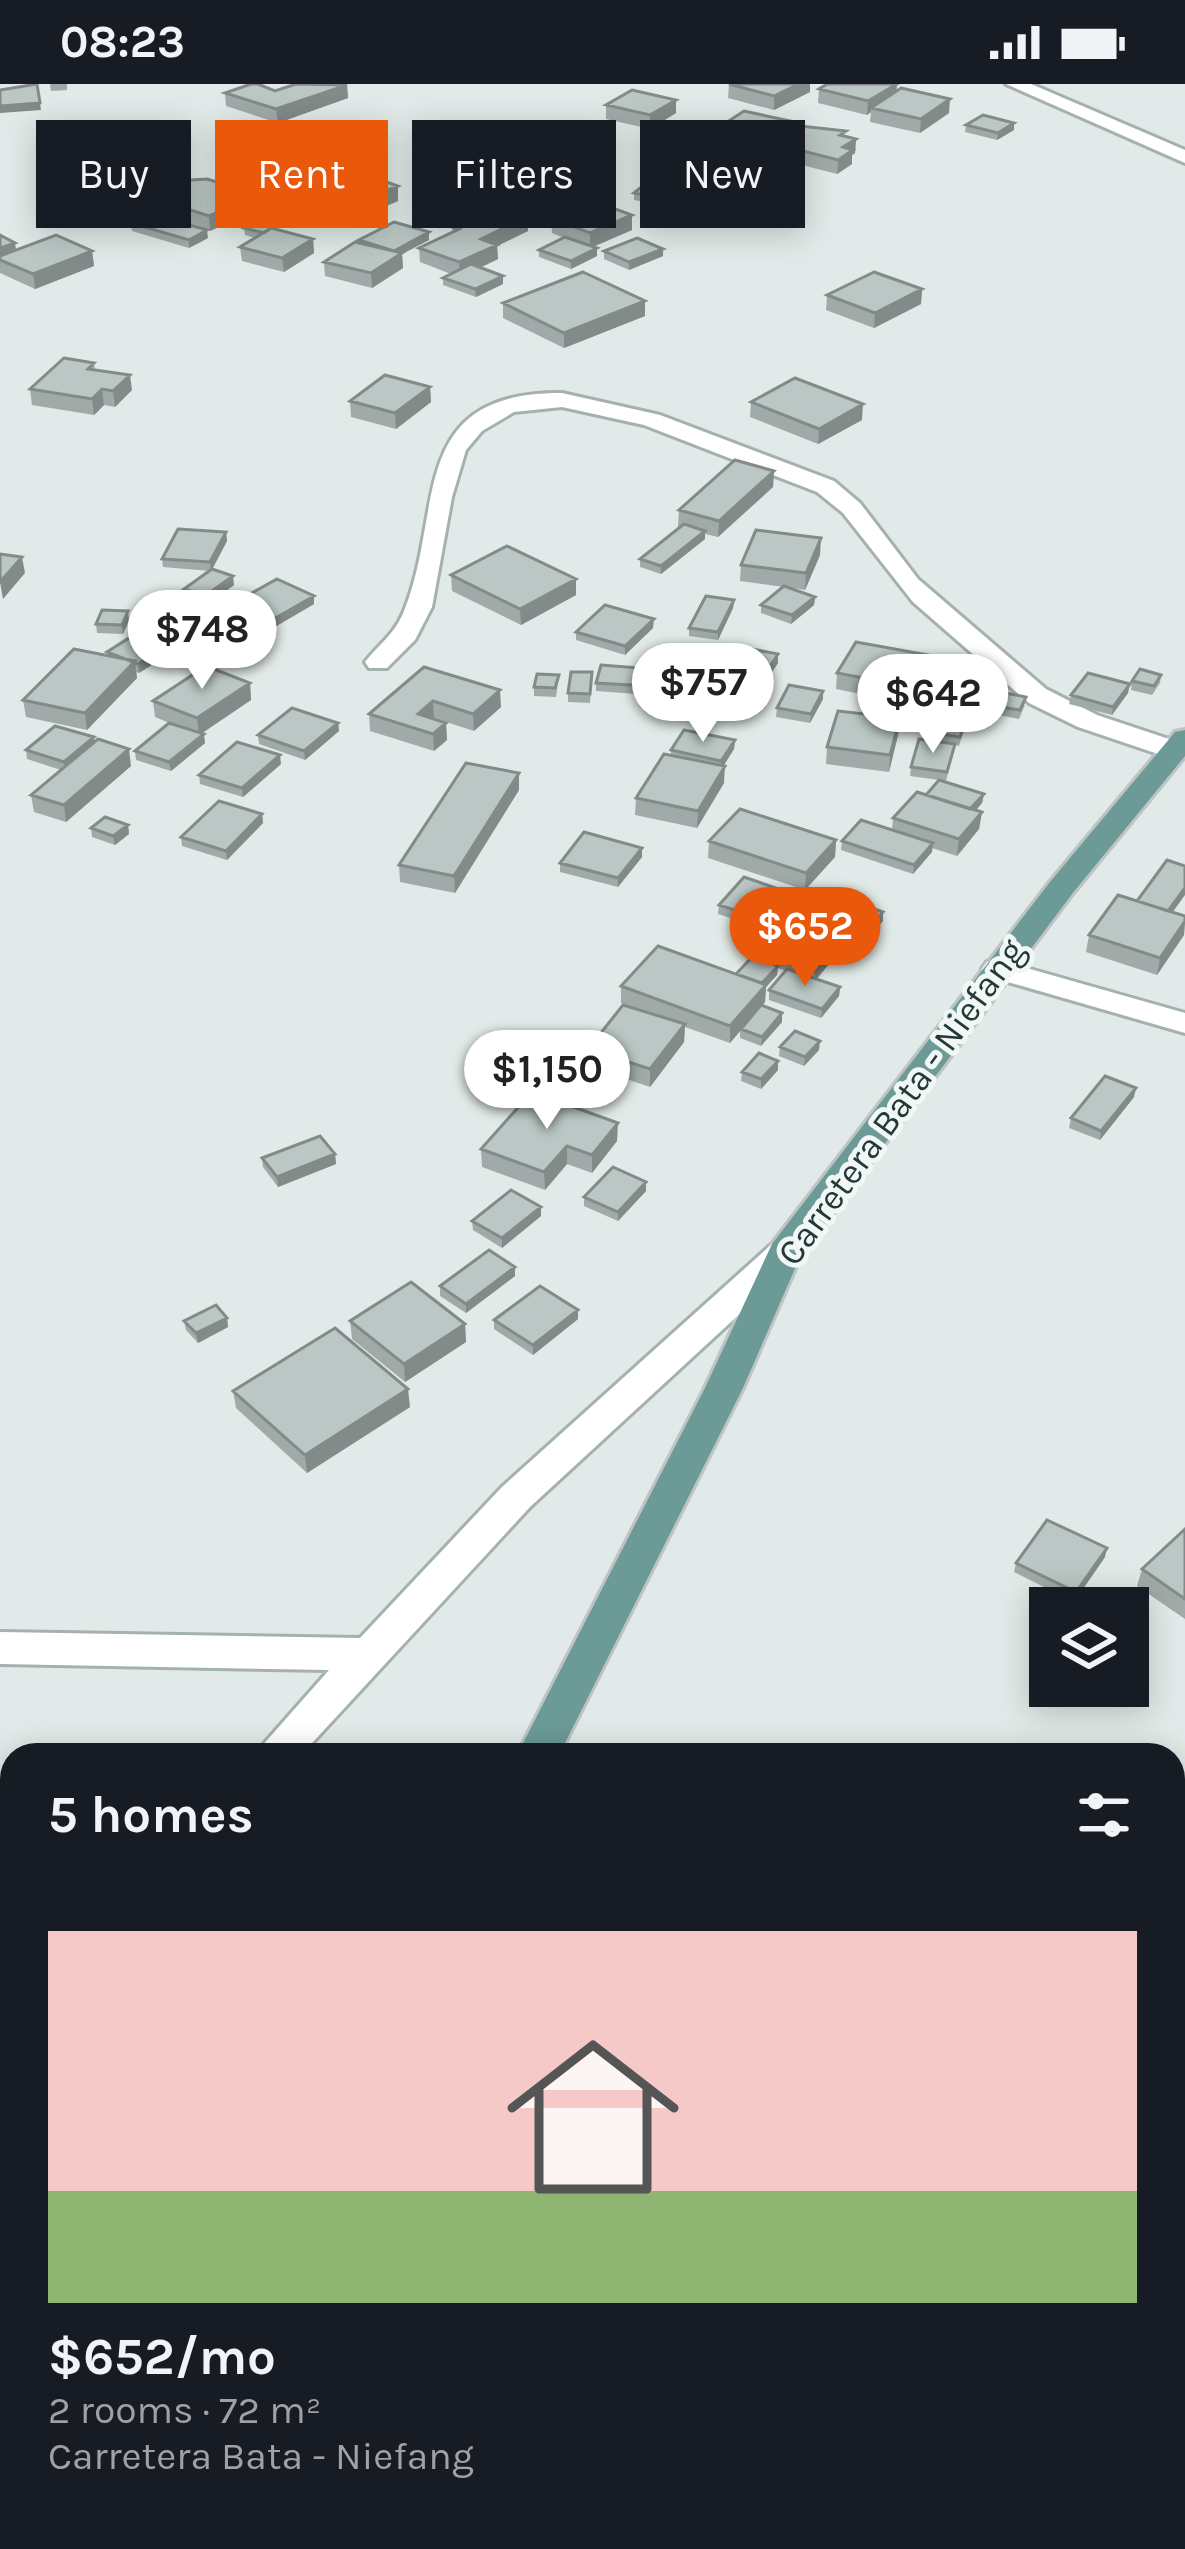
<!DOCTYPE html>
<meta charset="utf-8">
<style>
:root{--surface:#171b24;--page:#242831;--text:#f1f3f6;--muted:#9ea1a6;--line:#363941;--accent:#ea580c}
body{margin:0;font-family:Karla,sans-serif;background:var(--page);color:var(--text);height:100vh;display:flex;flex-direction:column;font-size:45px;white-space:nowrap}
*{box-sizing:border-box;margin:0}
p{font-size:39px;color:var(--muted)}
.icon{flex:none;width:66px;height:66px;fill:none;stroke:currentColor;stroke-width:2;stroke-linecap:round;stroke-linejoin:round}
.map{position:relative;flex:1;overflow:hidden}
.panel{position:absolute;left:0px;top:1659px;width:1185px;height:807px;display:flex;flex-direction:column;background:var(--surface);border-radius:36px 36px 0 0;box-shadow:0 6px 30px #0003}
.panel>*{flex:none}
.top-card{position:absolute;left:36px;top:36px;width:1113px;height:108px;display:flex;gap:24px}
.controls{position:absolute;left:1029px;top:1503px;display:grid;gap:24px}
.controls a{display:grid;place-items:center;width:120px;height:120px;border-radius:0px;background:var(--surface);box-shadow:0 6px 30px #0003;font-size:60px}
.price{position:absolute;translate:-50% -102px;padding:0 27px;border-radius:42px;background:#fff;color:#222;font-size:39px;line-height:78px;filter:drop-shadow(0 3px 6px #0008)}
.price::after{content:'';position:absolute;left:50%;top:72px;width:36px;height:27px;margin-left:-18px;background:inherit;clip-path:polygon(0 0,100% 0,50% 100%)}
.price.on{background:var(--accent);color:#fff}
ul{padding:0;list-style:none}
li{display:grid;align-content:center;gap:24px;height:636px;padding:0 48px}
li+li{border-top:3px solid var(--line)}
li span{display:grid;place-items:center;height:372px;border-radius:0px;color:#555}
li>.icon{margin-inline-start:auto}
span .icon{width:216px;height:216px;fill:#fffc;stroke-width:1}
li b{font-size:51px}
h2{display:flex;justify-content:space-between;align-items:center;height:144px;padding:0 48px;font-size:51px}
.tag{padding:0 42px;border-radius:0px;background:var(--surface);box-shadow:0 6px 30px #0003;font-size:42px;line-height:108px}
.tag.on{background:var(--accent);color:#fff}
.status{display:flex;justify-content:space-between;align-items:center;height:84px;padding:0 60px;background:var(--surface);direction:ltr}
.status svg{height:33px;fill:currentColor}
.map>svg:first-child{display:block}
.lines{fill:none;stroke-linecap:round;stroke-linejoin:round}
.minor-casing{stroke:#a5b1af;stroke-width:6}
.major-casing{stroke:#bdc4c3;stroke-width:6}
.minor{fill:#fff;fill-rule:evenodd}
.major{fill:#6b9a97;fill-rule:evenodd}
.wall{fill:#a0aba9}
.shaded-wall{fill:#828b89}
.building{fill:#bac7c4;stroke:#828b89;stroke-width:3}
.labels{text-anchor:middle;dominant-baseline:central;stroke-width:10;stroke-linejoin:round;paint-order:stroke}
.street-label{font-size:36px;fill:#243937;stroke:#f1f7f5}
</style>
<div class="status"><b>08:23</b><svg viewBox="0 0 49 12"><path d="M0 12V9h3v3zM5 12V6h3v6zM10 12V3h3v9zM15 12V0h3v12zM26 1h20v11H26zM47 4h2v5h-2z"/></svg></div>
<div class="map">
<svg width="1185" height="2465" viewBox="0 0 1185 2465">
<rect width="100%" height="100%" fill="#e1eae8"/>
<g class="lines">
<defs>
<path id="minor" d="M1006,0h25l154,66v13z
M562,309l98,22 174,66 26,22 58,76 128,110 51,26 87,29 1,10 -21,2 -86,-29 -49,-24 -116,-101 -70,-89 -26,-21 -173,-67 -82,-18 -48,5 -32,19 -16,19 -14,47 -20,110 -17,33 -28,28h-18l-4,-6c14,-18 30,-28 39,-51 41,-101 1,-219 158,-218z
M998,876l187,53v20l-198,-57 -5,-7 5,-7z
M784,1157l12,3 6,9 -6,9 -266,245 -229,248h-47l75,-85 -329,-6v-32l360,6 142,-151 270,-243z
M12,1931v51l-12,4v-50z"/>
<path id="major" d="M1185,646v26l-113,138 -272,363 -57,131 -184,367h-42l188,-367 67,-144 278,-362 125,-150z
M136,2454h54l-5,11h-54z"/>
</defs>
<use href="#minor" class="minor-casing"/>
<use href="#major" class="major-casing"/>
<use href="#minor" class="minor"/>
<use href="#major" class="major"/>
</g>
<path class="wall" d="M50,0h17v6l-16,1z
M729,0l81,8 -36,18 -46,-12z
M825,0h72l-1,8 53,21 -29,20 -50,-11 1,-10 -4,3 -49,-12 1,-14 8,-5z
M347,1l1,13 -70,25 -52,-17 -1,-13 50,-2z
M606,21l70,8 -26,16 -44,-10z
M1014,39v7l-17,10 -32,-8 1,-7z
M718,44l128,8 10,3 -1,14 -3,2v9l-15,10 -43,-11 -17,1 2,-22 -15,10 -47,-10z
M608,64l-27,18 -23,-6v-7z
M686,97l-1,8 -20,17 -31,-6v-7z
M301,109l97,8 -54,23 -42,-16z
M234,110l15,19 -39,18 -55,-19 -2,-14z
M681,110l66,3 -24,20 -43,-8z
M632,131v15l-39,17 4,9 -26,13 -32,-12v-7l25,-12 -12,-5 -1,-15z
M528,132v15l-31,15 1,13 -18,9 23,16 -27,13 -33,-12v-7l8,-4 -31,-12 -1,-14 33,-15v-6z
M131,139l77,15 -19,10 -57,-17z
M244,144l36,2 33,9 1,14 -30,19 -42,-11 -2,-14 15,-9 -10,-3z
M429,148v8l-27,14 1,14 -31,20 -47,-12 -1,-14 35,-19v-3z
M0,151l16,15 76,1 2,15 -59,23 -35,-16z
M663,165v7l-34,14 -25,-11v-8z
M922,205l-1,15 -47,24 -48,-18 1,-15z
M503,219l142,13 -81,32 -61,-30z
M94,279l1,7 37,20 -17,17 -11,-2 -10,10 -62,-10 -2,-16z
M430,303l1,15 -35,27 -45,-12 -1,-16z
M751,318l111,18 -44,24 -68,-27z
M774,387l-1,16 -55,50 -13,-3v5l-44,35 -21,-7v-8l41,-32 -3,-1 1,-16z
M226,448l1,9 -15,29 22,15 -28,20 -21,-7 -1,-9 26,-18 -47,-4 -1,-8z
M820,471l-15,35 -18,-3 28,10 -1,8 -23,19 -30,-11v-8l23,-18 -44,-6 1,-16z
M451,491l125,20 -55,30 -69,-34z
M734,516l-1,8 -15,32 -29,-4v-8z
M234,519l80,1 -41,24 -38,-17z
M129,536l-6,14 -26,-1 -1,-9z
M653,544l-28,27 -49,-15v-8z
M107,568l54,7 -22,14 -3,-1 1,6 -50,52 -61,-13 -3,-17 85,-44z
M778,570v9l-21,31 -37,-8 1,-9z
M424,583l77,40 -27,24 -40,-13 12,5 1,17 -13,11 -64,-20 -1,-17z
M592,588l-2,31 -22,-1v-9z
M837,589h95l-17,32 -79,-16z
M559,591l-3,22 -22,-1v-9z
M1161,591l-1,8 -8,12 -21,-5 1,-9z
M653,594l-4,17 -53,-4v-8z
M250,599l1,17 -50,34 4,9 -34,28 -35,-11 -1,-9 37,-27 -17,-7 -2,-16z
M999,605l-16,26 -43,-11 1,-8z
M1128,609l-16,22 -43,-11 2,-9z
M823,615l-13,24 -34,-6 1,-9z
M1025,621l-6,14 -26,-5 1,-8z
M900,634l-2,17 -9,37 -63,-8 1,-17z
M338,639l1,8 -34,29 -46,-16 -1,-9z
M965,643l-6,19 -4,-1 -9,36 -7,-1 45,14 -2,9 -6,7 6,2 -3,17 -22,27 -25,-8v4l-19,22 -72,-24 1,-9 50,-11 1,-12 33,-23 13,-15 -29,-4 1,-9 15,-27v-8z
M735,656l-1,9 -11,17 1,17 -27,45 -62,-13 1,-17 35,-43v-5z
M94,658l37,24 -65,56 -32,-10 -3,-17 30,-25 -34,-11 -1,-9z
M281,680l-38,33 -43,-13 -1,-9z
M519,706l-64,103 -55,-11 -1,-17z
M262,730l1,9 -36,37 -45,-14 -1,-9z
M128,741l1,9 -14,11 -23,-8 -1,-9z
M836,756l-1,17 -30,33 -97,-32 1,-17z
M642,773l-24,30 -58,-15v-9z
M793,819l-25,27 -50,-16 1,-9z
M1172,828l13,4 -1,19 -27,40 -71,-23 3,-17z
M800,833l83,4 -23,25 -16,-5 -1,6 -27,32 24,8 -1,9 -18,22 -52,-18v-10l17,-19 -8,-3 -1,7 -11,12 -1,15 -3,4 20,16 -21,24 -21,-8v-7l-10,12 -45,-16 -1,15 -34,45 -62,-21v-17l43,-42 -10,-4v-17l115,-12 32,-12 1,-6 31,-33z
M780,963l39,3 -15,16 -25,-10z
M778,986l-17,19 -20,-8 1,-9z
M598,991v9l-14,17 -30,-11v-9z
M1134,1013l-34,43 -31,-12 2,-10z
M617,1057l-25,32 -25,-9 -22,26 -63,-23 -1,-18z
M335,1070l1,10 -58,23 -15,-20 -1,-9z
M646,1107l-28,30 -34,-15v-9z
M541,1123v9l-39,32 -29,-18 -1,-9z
M515,1192l-49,37 -26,-17v-10z
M227,1234l1,9 -30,16 -12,-13 -2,-9z
M578,1235l-45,36 -39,-26v-9z
M350,1237l115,3 1,18 -61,40 -53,-43z
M233,1307l177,16 -103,66 -71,-65z
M1185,1445v90l-48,-33 5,-17z
M1105,1473l-31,45 -60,-30 2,-9z"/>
<path class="shaded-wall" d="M799,0h11v8l-36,18v-14z
M897,0l-1,14 -25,10v4l-4,3 1,-14z
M347,1l1,13 -70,25 -2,-14z
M950,15l-1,14 -29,20 1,-14z
M676,16v13l-26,16v-14z
M40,19l1,7 -41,3v-7z
M790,37v14l-11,4v3l-15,10 1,-14z
M1014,39v7l-17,10 1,-7z
M856,55l-1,14 -3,2v9l-15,10 1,-14 5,-13z
M608,57v7l-27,18v-8z
M686,97l-1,8 -20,17v-7z
M747,99v14l-24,20v-14z
M398,102v15l-54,23 -1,-15z
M248,114l1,15 -39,18 -1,-15z
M632,131v15l-42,18v-15z
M528,132v15l-31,15 1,13 -38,18 -1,-15 22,-23z
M207,146l1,8 -19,10v-8z
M429,148v8l-27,14 1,14 -31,20 -1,-15 23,-22z
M313,155l1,14 -30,19 -2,-14z
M15,159l1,7 -16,6v-8z
M597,164v8l-26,13v-8z
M663,165v7l-34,14v-8z
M92,167l2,15 -59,23 -2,-15z
M503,192v8l-27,13 -1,-8z
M922,205l-1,15 -47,24 1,-15z
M645,217v15l-81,32v-15z
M130,291l2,15 -17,17 -2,-16z
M430,303l1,15 -35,27 -1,-16z
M102,305l2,16 -10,10 -2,-16z
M863,320l-1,16 -44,24 1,-15z
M774,387l-1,16 -55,50 1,-16z
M705,447v8l-44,35v-8z
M226,448l1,9 -16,30 -1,-9z
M821,454l-1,17 -15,35 1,-17z
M22,473l3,16 -22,26 -3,-17z
M233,492l1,9 -28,20 -1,-9z
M576,495v16l-55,30 -1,-16z
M314,512v8l-41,24 -1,-8z
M815,513l-1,8 -23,19 1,-9z
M734,516l-1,8 -15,32v-8z
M128,527l1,9 -6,14 -1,-9z
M654,535l-1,9 -28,27v-9z
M160,566l1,9 -22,14 -1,-9z
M778,570v9l-21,31 1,-9z
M934,572l-2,17 -17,32 2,-17z
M135,577l2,17 -50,52 -2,-17z
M1000,596l-1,9 -16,26 1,-9z
M250,599l1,17 -52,35 -2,-17z
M1130,600l-2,9 -16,22 1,-8z
M500,606l1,17 -27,24 -1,-17z
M823,607v8l-13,24 1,-9z
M433,617l1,17 -15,13 -1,-17z
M900,634l-2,17 -9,37 1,-17z
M338,639l1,8 -34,29 -1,-9z
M446,639l1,17 -13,11 -1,-17z
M204,650l1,9 -34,28 -2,-9z
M94,653l1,9 -30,25 -1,-9z
M735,656l-1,9 -13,21v-9z
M129,665l2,17 -65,56 -2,-17z
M280,671l1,9 -38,33 -1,-9z
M725,682l-1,17 -27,45 1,-17z
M519,689v17l-64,103 -1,-17z
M984,710l-2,9 -13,15 1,-8z
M982,728l-3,17 -22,27 2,-17z
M262,730l1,9 -36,37 -1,-9z
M128,741l1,9 -14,11 -2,-9z
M836,756l-1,17 -30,33 1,-17z
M933,759l-1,9 -19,22 1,-9z
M642,764v9l-24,30v-9z
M1185,804v7l-18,25 1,-9z
M793,810v9l-25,27 1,-9z
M883,828v9l-23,25 1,-9z
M1185,837l-1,14 -27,40 3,-17z
M844,854l-1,9 -28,34v-9z
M778,882l-1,9 -11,12 -1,15 -35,41v-17l30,-41z
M840,903l-1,9 -18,22 1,-9z
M782,929v9l-21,24 1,-9z
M685,940l-1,18 -34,45v-18z
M820,957l-1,9 -15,16 1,-9z
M778,977v9l-17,19v-10z
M598,991v9l-14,17v-9z
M1136,1004l-2,9 -34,43 1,-9z
M618,1039l-1,18 -25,32v-18z
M567,1062v18l-22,26 -1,-18z
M335,1070l1,10 -58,23 -1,-10z
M646,1098v9l-28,30v-9z
M541,1123v9l-39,32v-10z
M515,1183v9l-49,37v-9z
M578,1226v9l-45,36v-10z
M227,1234l1,9 -30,16 -2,-10z
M465,1240l1,18 -61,40 -1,-18z
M408,1305l2,18 -103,66 -2,-18z
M1107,1464l-2,9 -31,45 2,-10z"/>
<path class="building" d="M37,0l3,19 -40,3v-16z
M251,0h7l17,7 21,-7 51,1 -71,24 -51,-16z
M729,0h70l-25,12z
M827,0h70l-29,17 -49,-12z
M901,4l49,11 -29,20 -50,-11z
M632,6l44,10 -26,15 -44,-10z
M744,27l46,10 -25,17 -47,-10z
M983,31l31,8 -16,10 -32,-8z
M800,42l46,5 -6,4 16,4 -13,8 10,3 -15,10 -43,-11 -18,1 13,-8 -11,-3z
M584,52l24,5 -27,17 -23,-5z
M356,87l42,15 -55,23 -42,-16z
M705,90l42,9 -24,20 -42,-9z
M655,92l31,5 -21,18 -31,-6z
M207,95l26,8 -8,4 23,7 -39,18 -56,-18 39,-18z
M593,117l39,14 -42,18 -39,-15z
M497,122l31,10 -47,23 16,6 -38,17 -40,-14 40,-19 -7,-2z
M150,130l57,16 -18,10 -58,-17z
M259,134l20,5 -15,10 -20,-5z
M394,138l35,10 -35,19 -35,-11z
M271,144l42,11 -31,19 -42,-11z
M0,151l15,8 -15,5z
M56,151l36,16 -59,23 -33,-14v-4z
M565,153l32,11 -26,13 -32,-11z
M637,154l26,11 -34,13 -25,-11z
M355,158l47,11 -31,20 -47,-11z
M471,180l32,12 -28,13 -32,-11z
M583,188l62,29 -81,32 -61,-30z
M874,188l48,17 -47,24 -48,-18z
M64,274l30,5 -6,6 42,6 -17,16 -11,-2 -10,10 -62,-10z
M385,291l45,12 -35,26 -45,-12z
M795,294l68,26 -44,25 -68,-27z
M735,376l39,11 -55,50 -40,-11z
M684,440l21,7 -44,35 -21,-7z
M178,445l48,3 -16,30 -48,-3z
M756,446l65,8 -15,35 -65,-8z
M507,462l69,33 -56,30 -69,-34z
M0,470l22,3 -22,25z
M212,485l21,7 -28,20 -21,-7z
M277,495l37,17 -42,24 -38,-17z
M784,502l31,11 -23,18 -31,-10z
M706,512l28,4 -16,32 -29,-4z
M605,521l49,14 -29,27 -49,-14z
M102,526l26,1 -6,14 -26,-1z
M129,554l31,12 -22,14 -31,-12z
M856,558l78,14 -17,32 -80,-15z
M741,563l37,7 -20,31 -37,-8z
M74,565l61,12 -50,52 -62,-13z
M601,581l52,4 -4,17 -53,-3z
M206,582l44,17 -53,35 -44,-17z
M424,583l76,23 -27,24 -40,-13 -15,13 28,9 -13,11 -64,-20z
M1140,585l21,6 -7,11 -22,-5z
M958,586l42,10 -16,26 -43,-10z
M571,588h21l-2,22 -22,-1z
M1088,589l42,11 -17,23 -42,-12z
M537,590l22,1 -4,13 -21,-1z
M789,601l34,6 -12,23 -34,-6z
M1001,608l25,5 -6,13 -26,-4z
M292,624l46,15 -34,28 -46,-16z
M838,627l62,7 -10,37 -63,-8z
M933,630l33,4 -6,19 -34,-5z
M169,639l35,11 -35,28 -34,-11z
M55,642l39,11 -30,25 -38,-12z
M684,646l51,10 -14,21 -50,-11z
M98,655l31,10 -65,56 -33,-10z
M919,655l36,5 -8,28 -36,-5z
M237,658l43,13 -38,33 -43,-13z
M664,670l61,12 -27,45 -62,-13z
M466,679l53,10 -65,103 -55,-11z
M939,696l45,14 -14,15 -44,-14z
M917,708l65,20 -23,27 -66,-21z
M219,717l43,13 -36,37 -45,-14z
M740,725l96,31 -30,33 -97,-32z
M105,733l23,8 -15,11 -22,-8z
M861,736l72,23 -19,22 -72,-24z
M584,748l58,16 -24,30 -58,-15z
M1167,776l18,6v22l-17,23 -31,-10z
M744,793l49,17 -24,27 -50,-16z
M822,807l61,21 -22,25 -61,-20z
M1118,811l67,21v5l-25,37 -71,-23z
M797,839l47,15 -29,34 -46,-16z
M658,862l108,39 -36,41 -109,-40z
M753,872l25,10 -16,17 -26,-9z
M787,885l53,18 -18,22 -53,-19z
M623,921l62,19 -35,45 -62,-20z
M761,921l21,8 -20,24 -21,-8z
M795,947l25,10 -15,16 -25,-10z
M759,969l19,8 -17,18 -19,-7z
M568,981l30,10 -14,17 -30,-11z
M1105,992l31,12 -35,43 -30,-13z
M532,1008l86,31 -26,32 -25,-9 -23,26 -63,-23z
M320,1052l15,18 -58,23 -15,-19z
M613,1083l33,15 -28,30 -34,-15z
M511,1106l30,17 -39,31 -30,-17z
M489,1166l26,17 -49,37 -26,-18z
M411,1198l54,42 -61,40 -54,-43z
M540,1202l38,24 -45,35 -39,-25z
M216,1221l11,13 -31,15 -12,-12z
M335,1244l73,61 -103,66 -72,-64z
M1047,1436l60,28 -31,44 -60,-29z
M1185,1445v70l-43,-30z"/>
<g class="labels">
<g class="street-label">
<text transform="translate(901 1018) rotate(-54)">Carretera Bata - Niefang</text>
</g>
</g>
</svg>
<div class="controls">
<a><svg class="icon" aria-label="layers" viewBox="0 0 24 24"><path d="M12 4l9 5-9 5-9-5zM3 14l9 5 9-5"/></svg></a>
</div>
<b class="price" style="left:202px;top:608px">$748</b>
<b class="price" style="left:703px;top:661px">$757</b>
<b class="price" style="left:933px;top:672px">$642</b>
<b class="price on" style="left:805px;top:905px">$652</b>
<b class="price" style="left:547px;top:1048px">$1,150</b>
<div class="top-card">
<a class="tag">Buy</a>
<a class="tag on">Rent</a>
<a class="tag">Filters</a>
<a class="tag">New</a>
</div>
<section class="panel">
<h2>5 homes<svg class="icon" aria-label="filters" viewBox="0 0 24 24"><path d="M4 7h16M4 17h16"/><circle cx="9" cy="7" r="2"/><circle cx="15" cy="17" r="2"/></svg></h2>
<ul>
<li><span style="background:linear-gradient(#f6c9c9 70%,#8fb573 0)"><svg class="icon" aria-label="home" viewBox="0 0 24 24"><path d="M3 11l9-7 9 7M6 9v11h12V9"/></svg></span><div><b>$652/mo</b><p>2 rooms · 72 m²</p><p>Carretera Bata - Niefang</p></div></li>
</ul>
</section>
</div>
